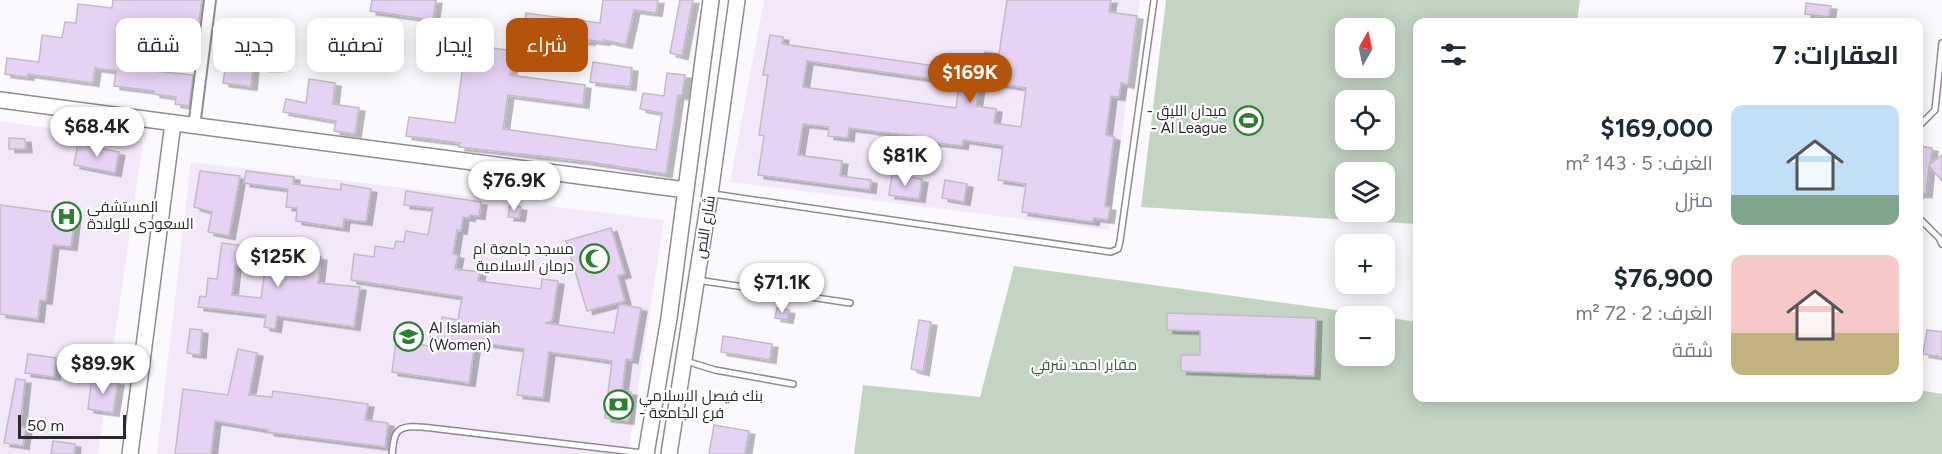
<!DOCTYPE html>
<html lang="ar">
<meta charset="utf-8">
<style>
:root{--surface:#fff;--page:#f6f6f7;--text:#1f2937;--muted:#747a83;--accent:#b45309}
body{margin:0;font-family:Figtree,Cairo,sans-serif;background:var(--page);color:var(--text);direction:rtl;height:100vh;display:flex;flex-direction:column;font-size:22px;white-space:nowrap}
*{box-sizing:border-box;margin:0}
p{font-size:20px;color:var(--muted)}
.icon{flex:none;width:33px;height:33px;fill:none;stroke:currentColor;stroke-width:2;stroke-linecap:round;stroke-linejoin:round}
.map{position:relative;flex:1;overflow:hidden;direction:ltr}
.details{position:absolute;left:1413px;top:18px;width:510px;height:384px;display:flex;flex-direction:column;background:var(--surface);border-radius:12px;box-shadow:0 3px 15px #0003;direction:rtl}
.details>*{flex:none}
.guide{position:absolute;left:18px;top:18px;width:570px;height:54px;direction:rtl;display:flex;gap:12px}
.needle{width:39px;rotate:9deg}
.fabs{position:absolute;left:1335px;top:18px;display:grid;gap:12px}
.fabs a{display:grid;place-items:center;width:60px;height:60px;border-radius:12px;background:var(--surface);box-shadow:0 3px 15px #0003;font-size:30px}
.scale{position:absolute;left:18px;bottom:15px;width:108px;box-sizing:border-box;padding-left:6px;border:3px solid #2b292d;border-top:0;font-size:16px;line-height:21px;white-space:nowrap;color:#2b292d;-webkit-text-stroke:4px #fff;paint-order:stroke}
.price{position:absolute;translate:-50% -51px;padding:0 14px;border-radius:21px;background:#fff;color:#222;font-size:20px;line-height:39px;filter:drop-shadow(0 2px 3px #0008)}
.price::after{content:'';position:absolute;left:50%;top:36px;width:18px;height:14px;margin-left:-9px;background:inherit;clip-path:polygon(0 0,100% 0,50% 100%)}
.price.current{background:var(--accent);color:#fff}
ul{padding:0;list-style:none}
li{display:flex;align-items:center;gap:18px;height:150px;padding:0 24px}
li span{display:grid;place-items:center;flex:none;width:168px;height:120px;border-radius:12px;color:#555}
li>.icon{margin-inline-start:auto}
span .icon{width:72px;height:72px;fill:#fffc;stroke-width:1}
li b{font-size:26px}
h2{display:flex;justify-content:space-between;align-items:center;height:72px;padding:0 24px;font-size:26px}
.chip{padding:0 21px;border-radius:12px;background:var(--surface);box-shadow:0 3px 15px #0003;font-size:21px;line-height:54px}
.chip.current{background:var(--accent);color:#fff}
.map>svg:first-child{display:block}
.built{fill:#f2e8f9}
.green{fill:#c4d4c3;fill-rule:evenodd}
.building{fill:#e6d3f3;stroke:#c1bbc4;stroke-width:1.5;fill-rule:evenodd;filter:url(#shadow)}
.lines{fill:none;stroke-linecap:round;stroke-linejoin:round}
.lane-casing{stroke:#8f8a93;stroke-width:8}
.street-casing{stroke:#8f8a93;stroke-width:14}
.secondary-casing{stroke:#8f8a93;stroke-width:18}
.lane{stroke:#fff;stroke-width:5}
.street{stroke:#fff;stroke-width:10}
.secondary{stroke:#fff;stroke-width:15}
.labels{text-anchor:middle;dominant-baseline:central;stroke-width:4.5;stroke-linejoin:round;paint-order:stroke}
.poi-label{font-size:15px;fill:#2b292d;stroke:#fff;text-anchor:start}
.street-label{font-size:15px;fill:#2b292d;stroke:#fff}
.park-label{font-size:15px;fill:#386038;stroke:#fff}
</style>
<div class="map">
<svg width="1942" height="454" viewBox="0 0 1942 454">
<defs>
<filter id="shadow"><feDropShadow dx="6" dy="3.5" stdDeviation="0" flood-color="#0004"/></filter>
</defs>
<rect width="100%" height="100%" fill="#fbf8fe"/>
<path class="built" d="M764,0h376l-31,230 -379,-48z
M0,121l143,21 -45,312h-98z
M191,162l473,58 -36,234h-471z"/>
<path class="green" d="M1166,0h414l-3,22h-159l-1,202 -276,-17zM1346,28h38v40h-38zM1346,100h38v40h-38zM1346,172h38v40h-38z
M1014,266l367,50h-35v40h38l1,-39 32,5 1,76h500l1,-8 23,4v60h-1088l9,-69 117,12z"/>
<path class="building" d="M113,0h89l-5,35 -62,-9 -3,24 12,2 -1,18 50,5 -4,31 -14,-2 1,-7 -22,-3v-3l-40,-5 2,-15 -21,-3 -2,15 -65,-9v3l-23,-3 2,-16 32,4 3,-27 20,3 3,-16 11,1 2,-19 34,4z
M372,0h64l-3,20 -63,-9z
M603,0h55l-2,13 -22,-3 -8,35 -22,-5v2l-15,-2v2l-66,-9 3,-20 74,10z
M680,0h13l-11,56 -12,-3z
M1007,0h104l-2,12 28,4 -9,69 -7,-2 -2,14 -8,-1 -5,39 8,2 -9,69 5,1 -2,13 -14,-2 -1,4 -71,-10 4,-28 -28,-4 5,-34 -40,-6 -1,6 -32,-4 -2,15 -12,-2 3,-18 -70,-9 -1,10 -20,-2 1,-9 -26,-3 -5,31 44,6 -2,15 31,4 -1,10 -112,-15 6,-39 -5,-1 9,-60h-5l7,-40 13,2 -1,7 188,27 2,-10 12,2 1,-11 14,2zM807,61l152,22 -3,25 -153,-21zM980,81l46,7 -5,39 -27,-4 2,-14 -20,-3z
M1806,3l25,3 -2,11 -24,-3z
M466,44l48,7 -4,24 75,10 -2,20 -75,-10 -5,34 153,21 6,-37 -22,-4 3,-16 21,3 3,-23 18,2 -3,21 -4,-1 -12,79 -83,-13 -124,-14 1,-4 -54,-7 3,-19 46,6z
M264,57h13v11h-13z
M593,62l39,6 -2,19 -40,-5z
M226,63l27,4 -2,20 -28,-4z
M309,79l26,4 -2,21 26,4 -4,26 -21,-3 2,-10 -53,-9 3,-13 20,4z
M9,138l16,1 1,10h-17z
M78,144l41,8 -4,21 -41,-8z
M1918,146l14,2 -2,16 12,-9v26l-13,-15 -3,28h-8z
M200,171l40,5 -11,60 -21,-4 4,-20 -18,-5z
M246,171l48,6 -1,7 48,6v-6l30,5 -5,33 -22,-3 -1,9 -47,-7 1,-13 -11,-1 2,-18 -44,-6z
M892,174l30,5 -3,20 -30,-4z
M945,180l22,4 -3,18 -22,-4z
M406,191l75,11 -2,14 -9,-1 -1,3 -6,-1 -2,14 -4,-1 -4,24 5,1 -3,14 25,3 -2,9 63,8 1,-10 16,2 -6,40 -7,2 69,10 5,-29 22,4 -9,52 -6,-1 -4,32 9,1 -3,29 -23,-3 7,-57 -63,-9 -6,46 -26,-3 7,-46 -49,-7 -6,41 -77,-11 4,-31 33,5 1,-9 8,1 4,-21 16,3 4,-23 -111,-17 3,-26 20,3 1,-11 19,3 2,-8 8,1 2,-11 22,4 5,-27 -29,-3z
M0,205l75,10 -4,32 -18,-2 -7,56 -6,-1 -2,19 -38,-5z
M510,205l11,2 -2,11 -11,-1z
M611,228l14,46 -7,2 7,25 -38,10 -21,-70z
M222,243l99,14 -3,26 42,4 -6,40 -77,-11 -2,13 -11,-2 2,-12 -68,-8 2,-11 6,1 2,-19 9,1zM235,266l30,4 -4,28 -29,-3z
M777,308l12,2 -2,10 -12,-2z
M1167,313l149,5 -2,58 -133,-5v-16h19v-24l-33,-1z
M919,320l12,2 -8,50 -12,-3z
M190,329l12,1 -2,25 -13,-2z
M1927,330l15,2v25l-19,-3z
M723,336l49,8 -2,16 -49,-8z
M238,349l19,4 -8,42 23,2 1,-6 95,13 -3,16 23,3 -3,24 -117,-15v-2l-53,-9 -4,33h-36l8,-65 45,6z
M28,354l28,4 -2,19 -29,-4z
M92,378l26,4 -5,31 -25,-4z
M16,379l9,1 -5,47 6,1 -3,18 -19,-3z
M714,425l35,6 -4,23h-36z
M53,441l22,3 -1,10h-23z"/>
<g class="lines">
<defs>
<path id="lane" d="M1918,127l17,-17 7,-67
M713,194l398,58 7,-3 2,-8 34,-241
M1918,217l21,21 3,6
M697,280l153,23
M686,361l29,9 78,14
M392,454c1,-6 1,-14 4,-20 6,-12 31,-6 43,-5l204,24"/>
<path id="street" d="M194,127l16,-127"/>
<path id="secondary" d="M0,100l686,90
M130,454l43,-331
M646,454l23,-136 42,-318
M669,454l41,-260 27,-194"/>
</defs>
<use href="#lane" class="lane-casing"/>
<use href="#street" class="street-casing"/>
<use href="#secondary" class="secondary-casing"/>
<use href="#lane" class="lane"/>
<use href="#street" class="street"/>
<use href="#secondary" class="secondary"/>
</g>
<defs>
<symbol id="stadium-ring" viewBox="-11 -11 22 22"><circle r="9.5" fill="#fff" stroke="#2c812f" stroke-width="1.5"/><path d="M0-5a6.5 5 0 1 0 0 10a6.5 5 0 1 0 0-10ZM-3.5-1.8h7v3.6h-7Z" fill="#2c812f"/></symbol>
<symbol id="hospital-ring" viewBox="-11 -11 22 22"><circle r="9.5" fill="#fff" stroke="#2c812f" stroke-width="1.5"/><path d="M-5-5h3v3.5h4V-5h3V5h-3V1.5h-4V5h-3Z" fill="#2c812f"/></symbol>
<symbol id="mosque-ring" viewBox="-11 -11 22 22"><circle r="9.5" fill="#fff" stroke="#2c812f" stroke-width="1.5"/><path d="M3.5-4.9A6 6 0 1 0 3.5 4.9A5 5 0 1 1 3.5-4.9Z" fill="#2c812f"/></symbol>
<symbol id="university-ring" viewBox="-11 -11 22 22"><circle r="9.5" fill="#fff" stroke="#2c812f" stroke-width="1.5"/><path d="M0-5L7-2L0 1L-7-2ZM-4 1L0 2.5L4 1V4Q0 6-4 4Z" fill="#2c812f"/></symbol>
<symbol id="bank-ring" viewBox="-11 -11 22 22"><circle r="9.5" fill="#fff" stroke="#2c812f" stroke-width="1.5"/><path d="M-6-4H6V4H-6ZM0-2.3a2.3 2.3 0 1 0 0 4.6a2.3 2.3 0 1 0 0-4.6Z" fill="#2c812f"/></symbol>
</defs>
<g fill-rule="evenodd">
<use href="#stadium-ring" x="1232" y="104" width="33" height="33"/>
<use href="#hospital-ring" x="50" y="200" width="33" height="33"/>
<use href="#mosque-ring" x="578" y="242" width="33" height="33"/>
<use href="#university-ring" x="392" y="320" width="33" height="33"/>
<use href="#bank-ring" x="602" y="388" width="33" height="33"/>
</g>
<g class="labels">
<g class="poi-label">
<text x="1227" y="111" text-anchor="end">- ميدان الليق<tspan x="1227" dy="17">- Al League</tspan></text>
<text x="87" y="207">المستشفى<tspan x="87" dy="17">السعودى للولادة</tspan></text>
<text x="574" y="249" text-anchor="end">مسجد جامعة ام<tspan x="574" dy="17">درمان الاسلامية</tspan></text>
<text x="429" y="328">Al Islamiah<tspan x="429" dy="17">(Women)</tspan></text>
<text x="639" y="396">بنك فيصل الاسلامي<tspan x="639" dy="17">- فرع الجامعة</tspan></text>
</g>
<g class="street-label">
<text transform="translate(705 227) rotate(-81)">شارع النص</text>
</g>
<g class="park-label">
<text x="1084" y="365">مقابر احمد شرفي</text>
</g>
</g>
</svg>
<div class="fabs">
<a><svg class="needle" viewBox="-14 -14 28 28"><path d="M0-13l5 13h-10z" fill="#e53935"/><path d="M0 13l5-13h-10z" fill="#747a83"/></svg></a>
<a><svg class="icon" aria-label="locate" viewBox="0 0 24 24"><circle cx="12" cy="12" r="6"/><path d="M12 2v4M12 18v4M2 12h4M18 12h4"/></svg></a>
<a><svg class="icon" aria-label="layers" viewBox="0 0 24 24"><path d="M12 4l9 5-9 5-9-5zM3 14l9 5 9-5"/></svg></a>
<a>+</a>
<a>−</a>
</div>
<div class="scale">50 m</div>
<b class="price current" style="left:970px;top:104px">$169K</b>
<b class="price" style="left:97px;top:158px">$68.4K</b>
<b class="price" style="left:905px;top:187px">$81K</b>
<b class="price" style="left:514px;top:212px">$76.9K</b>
<b class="price" style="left:278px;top:288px">$125K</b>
<b class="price" style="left:782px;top:314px">$71.1K</b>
<b class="price" style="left:103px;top:395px">$89.9K</b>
<div class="guide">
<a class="chip current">شراء</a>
<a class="chip">إيجار</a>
<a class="chip">تصفية</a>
<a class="chip">جديد</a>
<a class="chip">شقة</a>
</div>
<section class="details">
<h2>العقارات: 7<svg class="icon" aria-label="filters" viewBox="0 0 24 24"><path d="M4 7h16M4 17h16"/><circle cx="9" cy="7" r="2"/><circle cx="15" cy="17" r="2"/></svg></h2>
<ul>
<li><span style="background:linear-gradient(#bfe0f5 75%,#7fa58c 0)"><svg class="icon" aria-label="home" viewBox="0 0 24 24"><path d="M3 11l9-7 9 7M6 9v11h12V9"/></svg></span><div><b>$169,000</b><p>الغرف: 5 · 143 m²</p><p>منزل</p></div></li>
<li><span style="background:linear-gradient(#f6c9c9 65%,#c2b280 0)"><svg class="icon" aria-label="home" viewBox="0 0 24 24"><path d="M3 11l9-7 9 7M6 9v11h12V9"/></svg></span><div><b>$76,900</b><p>الغرف: 2 · 72 m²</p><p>شقة</p></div></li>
</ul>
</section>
</div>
